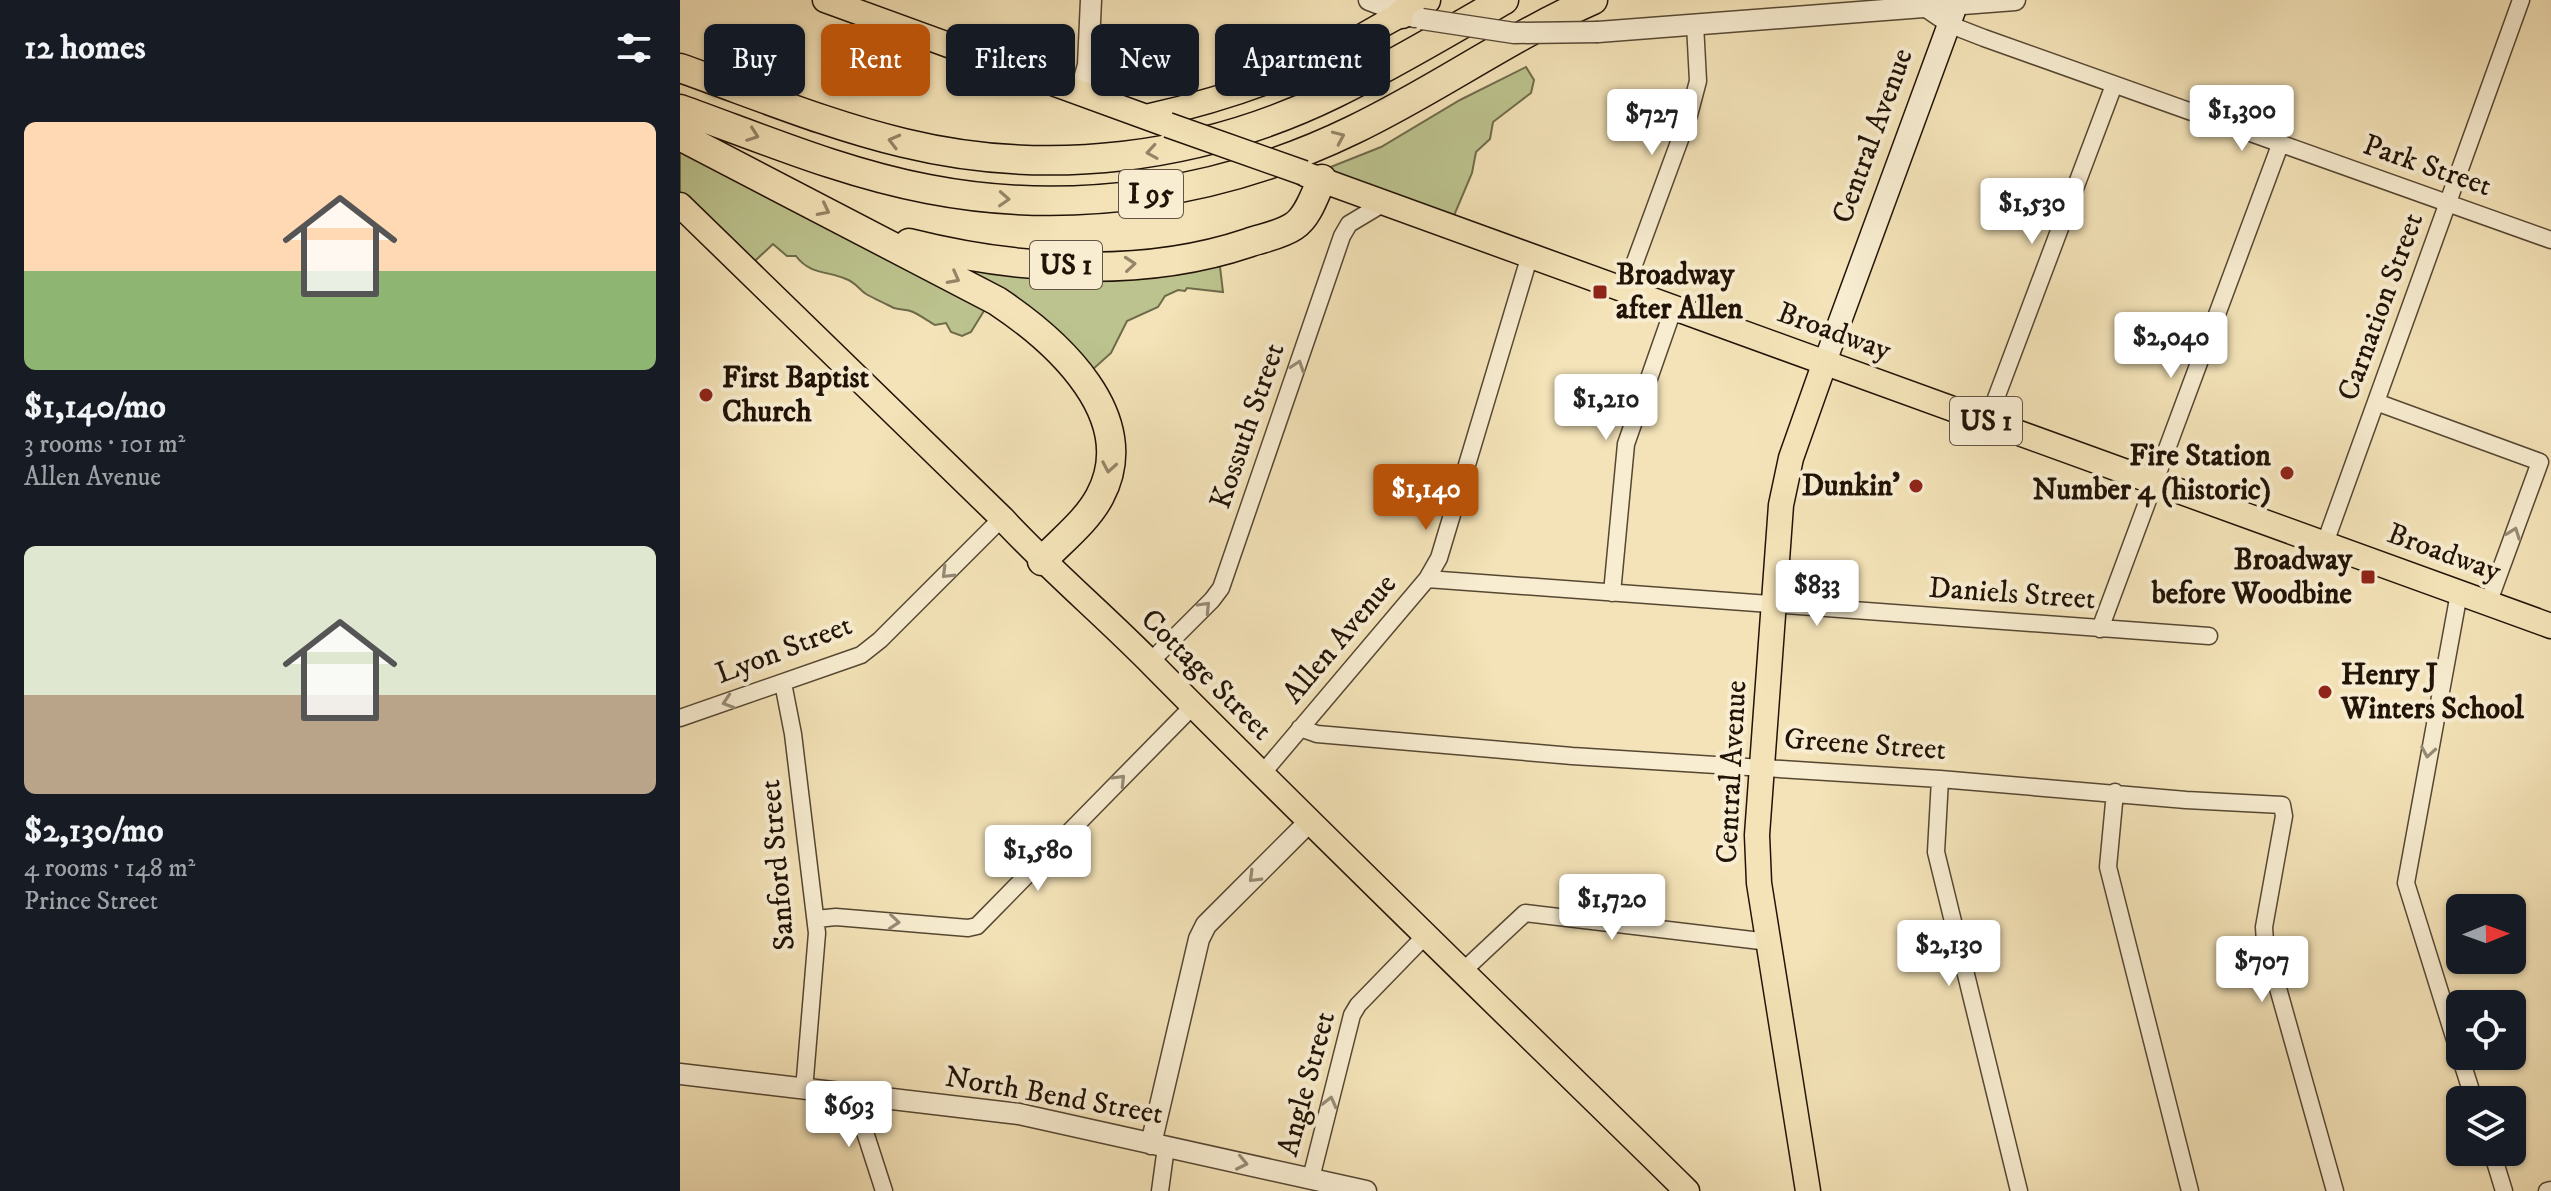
<!DOCTYPE html>
<meta charset="utf-8">
<style>
:root{--surface:#171b24;--page:#20242c;--text:#f1f3f6;--muted:#9ea1a6;--accent:#b45309}
body{margin:0;font-family:"IM FELL DW Pica",serif;background:var(--page);color:var(--text);height:100vh;display:flex;flex-direction:column;font-size:30px;white-space:nowrap}
*{box-sizing:border-box;margin:0}
p{font-size:26px;color:var(--muted)}
.icon{flex:none;width:44px;height:44px;fill:none;stroke:currentColor;stroke-width:2;stroke-linecap:round;stroke-linejoin:round}
.map{position:relative;flex:1;overflow:hidden}
.side{display:flex;flex-direction:column;background:var(--surface);width:680px}
.side>*{flex:none}
.top-card{position:absolute;left:24px;top:24px;width:760px;height:72px;display:flex;gap:16px}
.needle{width:52px;rotate:89deg}
.fabs{position:absolute;left:1766px;top:894px;display:grid;gap:16px}
.fabs a{display:grid;place-items:center;width:80px;height:80px;border-radius:12px;background:var(--surface);box-shadow:0 2px 6px #0004;font-size:40px}
.price{position:absolute;translate:-50% -68px;padding:0 18px;border-radius:8px;background:#fff;color:#222;font-size:26px;line-height:52px;filter:drop-shadow(0 2px 4px #0008)}
.price::after{content:'';position:absolute;left:50%;top:48px;width:24px;height:18px;margin-left:-12px;background:inherit;clip-path:polygon(0 0,100% 0,50% 100%)}
.price.on{background:var(--accent);color:#fff}
ul{padding:0;list-style:none}
li{display:grid;align-content:center;gap:16px;height:424px;padding:0 24px}
li span{display:grid;place-items:center;height:248px;border-radius:12px;color:#555}
li>.icon{margin-inline-start:auto}
span .icon{width:144px;height:144px;fill:#fffc;stroke-width:1}
li b{font-size:34px}
h2{display:flex;justify-content:space-between;align-items:center;height:96px;padding:0 24px;font-size:34px}
.tag{padding:0 28px;border-radius:12px;background:var(--surface);box-shadow:0 2px 6px #0004;font-size:28px;line-height:72px}
.tag.on{background:var(--accent);color:#fff}
main{display:flex;flex:1;min-height:0}
.map>svg:first-child{display:block}
.green{fill:#bcc38e;stroke:#6e6b4a;stroke-width:2}
.lines{fill:none;stroke-linecap:round;stroke-linejoin:round}
.minor-casing{stroke:#564733;stroke-width:19}
.tertiary-casing{stroke:#564733;stroke-width:23}
.secondary-casing{stroke:#211307;stroke-width:25}
.primary-casing{stroke:#211307;stroke-width:27}
.motorway-casing{stroke:#211307;stroke-width:31}
.minor{stroke:#f8edd1;stroke-width:16}
.tertiary{stroke:#f8edd1;stroke-width:20}
.secondary{stroke:#f8edd1;stroke-width:22}
.primary{stroke:#f4e3b8;stroke-width:24}
.motorway{stroke:#f4e3b8;stroke-width:28}
.tertiary-bridge-casing{stroke:#564733;stroke-width:23;stroke-linecap:butt}
.primary-bridge-casing{stroke:#211307;stroke-width:27;stroke-linecap:butt}
.tertiary-bridge{stroke:#f8edd1;stroke-width:20}
.primary-bridge{stroke:#f4e3b8;stroke-width:24}
.oneway{stroke:#958568}
.oneway2{stroke:#978b76}
.poi-dot{fill:#8f2418;stroke:#f8edd1;stroke-width:3}
.labels{text-anchor:middle;dominant-baseline:central;stroke-width:8;stroke-linejoin:round;paint-order:stroke}
.shield{fill:#f8edd1;stroke:#625444;stroke-width:2}
.shield-label{font-size:28px;font-weight:bold;fill:#211307}
.street-label{font-size:30px;fill:#211307;stroke:#f8edd1}
.poi-label{font-size:30px;font-weight:bold;fill:#211307;stroke:#f8edd1;text-anchor:start}
</style>
<main>
<section class="side">
<h2>12 homes<svg class="icon" aria-label="filters" viewBox="0 0 24 24"><path d="M4 7h16M4 17h16"/><circle cx="9" cy="7" r="2"/><circle cx="15" cy="17" r="2"/></svg></h2>
<ul>
<li><span style="background:linear-gradient(#ffd9b3 60%,#8fb573 0)"><svg class="icon" aria-label="home" viewBox="0 0 24 24"><path d="M3 11l9-7 9 7M6 9v11h12V9"/></svg></span><div><b>$1,140/mo</b><p>3 rooms · 101 m²</p><p>Allen Avenue</p></div></li>
<li><span style="background:linear-gradient(#dfe7d0 60%,#b9a48a 0)"><svg class="icon" aria-label="home" viewBox="0 0 24 24"><path d="M3 11l9-7 9 7M6 9v11h12V9"/></svg></span><div><b>$2,130/mo</b><p>4 rooms · 148 m²</p><p>Prince Street</p></div></li>
</ul>
</section>
<div class="map">
<svg width="1871" height="1191" viewBox="0 0 1871 1191">
<rect width="100%" height="100%" fill="#f4e3b8"/>
<filter id="stains"><feTurbulence type="fractalNoise" baseFrequency=".0025" numOctaves="4"/><feColorMatrix values="0 0 0 0 .2 0 0 0 0 .09 0 0 0 0 .02 0 0 0 .5 -.17"/></filter>
<radialGradient id="worn" r=".72"><stop offset=".6" stop-color="#630" stop-opacity="0"/><stop offset="1" stop-color="#630" stop-opacity=".3"/></radialGradient>
<path class="green" d="M846,67l8,13 -3,13 -38,29 -3,17 -14,13 -4,21 -22,52 -137,-51 68,-27 79,-47z
M0,149l259,114 279,-13 5,42 -36,-4 -2,3 -7,-1 -13,6 -7,11 -31,14 -16,32 -30,27 -94,-74 -16,26 -9,4 -11,-4 -5,-9 -11,2c-7,-4 -15,-10 -22,-13 -6,-3 -13,-2 -19,-4 -4,-2 -25,-12 -28,-14 -7,-5 -11,-12 -20,-15 -17,-8 -36,-4 -50,-23h-9l-14,-12 -31,29 -62,-57z"/>
<g class="lines">
<defs>
<path id="minor" d="M1246,9l22,15 36,14 567,202
M945,289l64,-174 9,-34 -3,-57
M1696,402l164,60 -52,142
M1307,422l127,-337
M1645,543l196,-543
M747,579l782,57
M932,593l14,-149 48,-137
M1779,593l-53,290 54,173
M1420,629l180,-484
M470,662l62,-62 9,-12 121,-352 7,-12 35,-21
M103,683l10,51 24,199 -13,157
M0,718l181,-63 19,-15 122,-122
M620,728l17,6 255,22 368,23 246,21 96,5 2,11 -20,111 1,15 70,249
M581,775l166,-196 12,-21 91,-303
M1260,779l-4,73 83,339
M1435,792l-7,75 82,324
M136,919l20,-2 132,11 9,-2 216,-220
M783,971l62,-58 244,29
M1780,1056l14,44
M173,1095l31,96
M1812,1152l12,39
M631,1178l41,-163 6,-10 67,-69
M480,1191l6,-44
M1867,1191l4,-1"/>
<path id="tertiary" d="M689,0l45,17
M918,32l417,-32
M400,93l8,-28 3,-65
M0,1074l339,40 347,77
M471,1144l48,-205 7,-14 103,-103"/>
<path id="secondary" d="M1145,362l133,-362"/>
<path id="primary" d="M145,0l343,125
M466,117c63,-14 123,-33 181,-61 25,-13 50,-29 75,-42
M625,174l1246,452
M0,205l322,313c48,52 102,97 152,148 175,177 355,350 533,525
M1128,1191l-49,-308 -2,-48 24,-330 10,-47 34,-96"/>
<path id="motorway" d="M722,14l24,-14
M0,68c74,26 148,57 224,75 144,35 297,16 430,-49 58,-28 114,-62 170,-94
M0,109c81,29 163,64 248,80 144,28 293,5 425,-59 82,-39 156,-93 240,-130
M0,136l317,165c60,40 145,116 103,195 -13,25 -39,45 -58,65
M229,243c108,27 232,36 339,0 14,-5 33,-8 46,-17 14,-9 21,-32 28,-47"/>
</defs>
<use href="#minor" class="minor-casing"/>
<use href="#tertiary" class="tertiary-casing"/>
<use href="#secondary" class="secondary-casing"/>
<use href="#primary" class="primary-casing"/>
<use href="#motorway" class="motorway-casing"/>
<use href="#minor" class="minor"/>
<use href="#tertiary" class="tertiary"/>
<use href="#secondary" class="secondary"/>
<use href="#primary" class="primary"/>
<use href="#motorway" class="motorway"/>
<defs>
<path id="tertiary-bridge" d="M742,19l92,14 84,-1"/>
<path id="primary-bridge" d="M488,125l136,48"/>
</defs>
<use href="#tertiary-bridge" class="tertiary-bridge-casing"/>
<use href="#primary-bridge" class="primary-bridge-casing"/>
<use href="#tertiary-bridge" class="tertiary-bridge"/>
<use href="#primary-bridge" class="primary-bridge"/>
</g>
<defs><path id="oneway-chevron" d="M-2-3.5L2.5 0L-2 3.5" fill="none" stroke-width="1.6" stroke-linecap="round" stroke-linejoin="round" transform="scale(2)"/></defs>
<g class="oneway">
<use href="#oneway-chevron" transform="translate(73 135) rotate(20)"/>
<use href="#oneway-chevron" transform="translate(659 137) rotate(-24)"/>
<use href="#oneway-chevron" transform="translate(214 141) rotate(-165)"/>
<use href="#oneway-chevron" transform="translate(472 152) rotate(171)"/>
<use href="#oneway-chevron" transform="translate(324 199) rotate(3)"/>
<use href="#oneway-chevron" transform="translate(144 210) rotate(27)"/>
<use href="#oneway-chevron" transform="translate(450 264) rotate(-5)"/>
<use href="#oneway-chevron" transform="translate(274 278) rotate(28)"/>
<use href="#oneway-chevron" transform="translate(429 467) rotate(100)"/>
</g>
<g class="oneway2">
<use href="#oneway-chevron" transform="translate(618 366) rotate(-71)"/>
<use href="#oneway-chevron" transform="translate(1834 533) rotate(-70)"/>
<use href="#oneway-chevron" transform="translate(267 573) rotate(135)"/>
<use href="#oneway-chevron" transform="translate(525 607) rotate(-46)"/>
<use href="#oneway-chevron" transform="translate(48 702) rotate(162)"/>
<use href="#oneway-chevron" transform="translate(1748 752) rotate(100)"/>
<use href="#oneway-chevron" transform="translate(440 780) rotate(-46)"/>
<use href="#oneway-chevron" transform="translate(574 877) rotate(135)"/>
<use href="#oneway-chevron" transform="translate(214 922) rotate(5)"/>
<use href="#oneway-chevron" transform="translate(650 1102) rotate(-76)"/>
<use href="#oneway-chevron" transform="translate(562 1163) rotate(12)"/>
</g>
<g class="poi-dot">
<rect x="912" y="284" width="16" height="16" rx="4"/>
<circle cx="26" cy="395" r="8"/>
<circle cx="1607" cy="473" r="8"/>
<circle cx="1236" cy="486" r="8"/>
<rect x="1680" y="569" width="16" height="16" rx="4"/>
<circle cx="1645" cy="692" r="8"/>
</g>
<g class="labels">
<g class="shield">
<rect x="439" y="170" width="64" height="48" rx="6"/>
<rect x="350" y="241" width="72" height="48" rx="6"/>
<rect x="1270" y="397" width="72" height="48" rx="6"/>
</g>
<g class="shield-label">
<text x="471" y="194">I 95</text>
<text x="386" y="265">US 1</text>
<text x="1306" y="421">US 1</text>
</g>
<g class="street-label">
<text transform="translate(1193 136) rotate(-70)">Central Avenue</text>
<text transform="translate(1747 166) rotate(19)">Park Street</text>
<text transform="translate(1701 307) rotate(-70)">Carnation Street</text>
<text transform="translate(1154 332) rotate(20)">Broadway</text>
<text transform="translate(568 426) rotate(-71)">Kossuth Street</text>
<text transform="translate(1764 553) rotate(20)">Broadway</text>
<text transform="translate(1332 594) rotate(4)">Daniels Street</text>
<text transform="translate(660 639) rotate(-50)">Allen Avenue</text>
<text transform="translate(104 650) rotate(-21)">Lyon Street</text>
<text transform="translate(526 675) rotate(45)">Cottage Street</text>
<text transform="translate(1185 745) rotate(4)">Greene Street</text>
<text transform="translate(1052 772) rotate(-87)">Central Avenue</text>
<text transform="translate(98 865) rotate(-95)">Sanford Street</text>
<text transform="translate(627 1084) rotate(-75)">Angle Street</text>
<text transform="translate(374 1096) rotate(10)">North Bend Street</text>
</g>
<g class="poi-label">
<text x="936" y="275">Broadway<tspan x="936" dy="34">after Allen</tspan></text>
<text x="42" y="378">First Baptist<tspan x="42" dy="34">Church</tspan></text>
<text x="1591" y="456" text-anchor="end">Fire Station<tspan x="1591" dy="34">Number 4 (historic)</tspan></text>
<text x="1220" y="486" text-anchor="end">Dunkin'</text>
<text x="1672" y="560" text-anchor="end">Broadway<tspan x="1672" dy="34">before Woodbine</tspan></text>
<text x="1661" y="675">Henry J<tspan x="1661" dy="34">Winters School</tspan></text>
</g>
</g>
<rect width="100%" height="100%" filter="url(#stains)"/>
<rect width="100%" height="100%" fill="url(#worn)"/>
</svg>
<div class="fabs">
<a><svg class="needle" viewBox="-14 -14 28 28"><path d="M0-13l5 13h-10z" fill="#e53935"/><path d="M0 13l5-13h-10z" fill="#9ea1a6"/></svg></a>
<a><svg class="icon" aria-label="locate" viewBox="0 0 24 24"><circle cx="12" cy="12" r="6"/><path d="M12 2v4M12 18v4M2 12h4M18 12h4"/></svg></a>
<a><svg class="icon" aria-label="layers" viewBox="0 0 24 24"><path d="M12 4l9 5-9 5-9-5zM3 14l9 5 9-5"/></svg></a>
</div>
<b class="price" style="left:1562px;top:153px">$1,300</b>
<b class="price" style="left:972px;top:157px">$727</b>
<b class="price" style="left:1352px;top:246px">$1,530</b>
<b class="price" style="left:1491px;top:380px">$2,040</b>
<b class="price" style="left:926px;top:442px">$1,210</b>
<b class="price on" style="left:746px;top:532px">$1,140</b>
<b class="price" style="left:1137px;top:628px">$833</b>
<b class="price" style="left:358px;top:893px">$1,580</b>
<b class="price" style="left:932px;top:942px">$1,720</b>
<b class="price" style="left:1269px;top:988px">$2,130</b>
<b class="price" style="left:1582px;top:1004px">$707</b>
<b class="price" style="left:169px;top:1149px">$693</b>
<div class="top-card">
<a class="tag">Buy</a>
<a class="tag on">Rent</a>
<a class="tag">Filters</a>
<a class="tag">New</a>
<a class="tag">Apartment</a>
</div>
</div>
</main>
